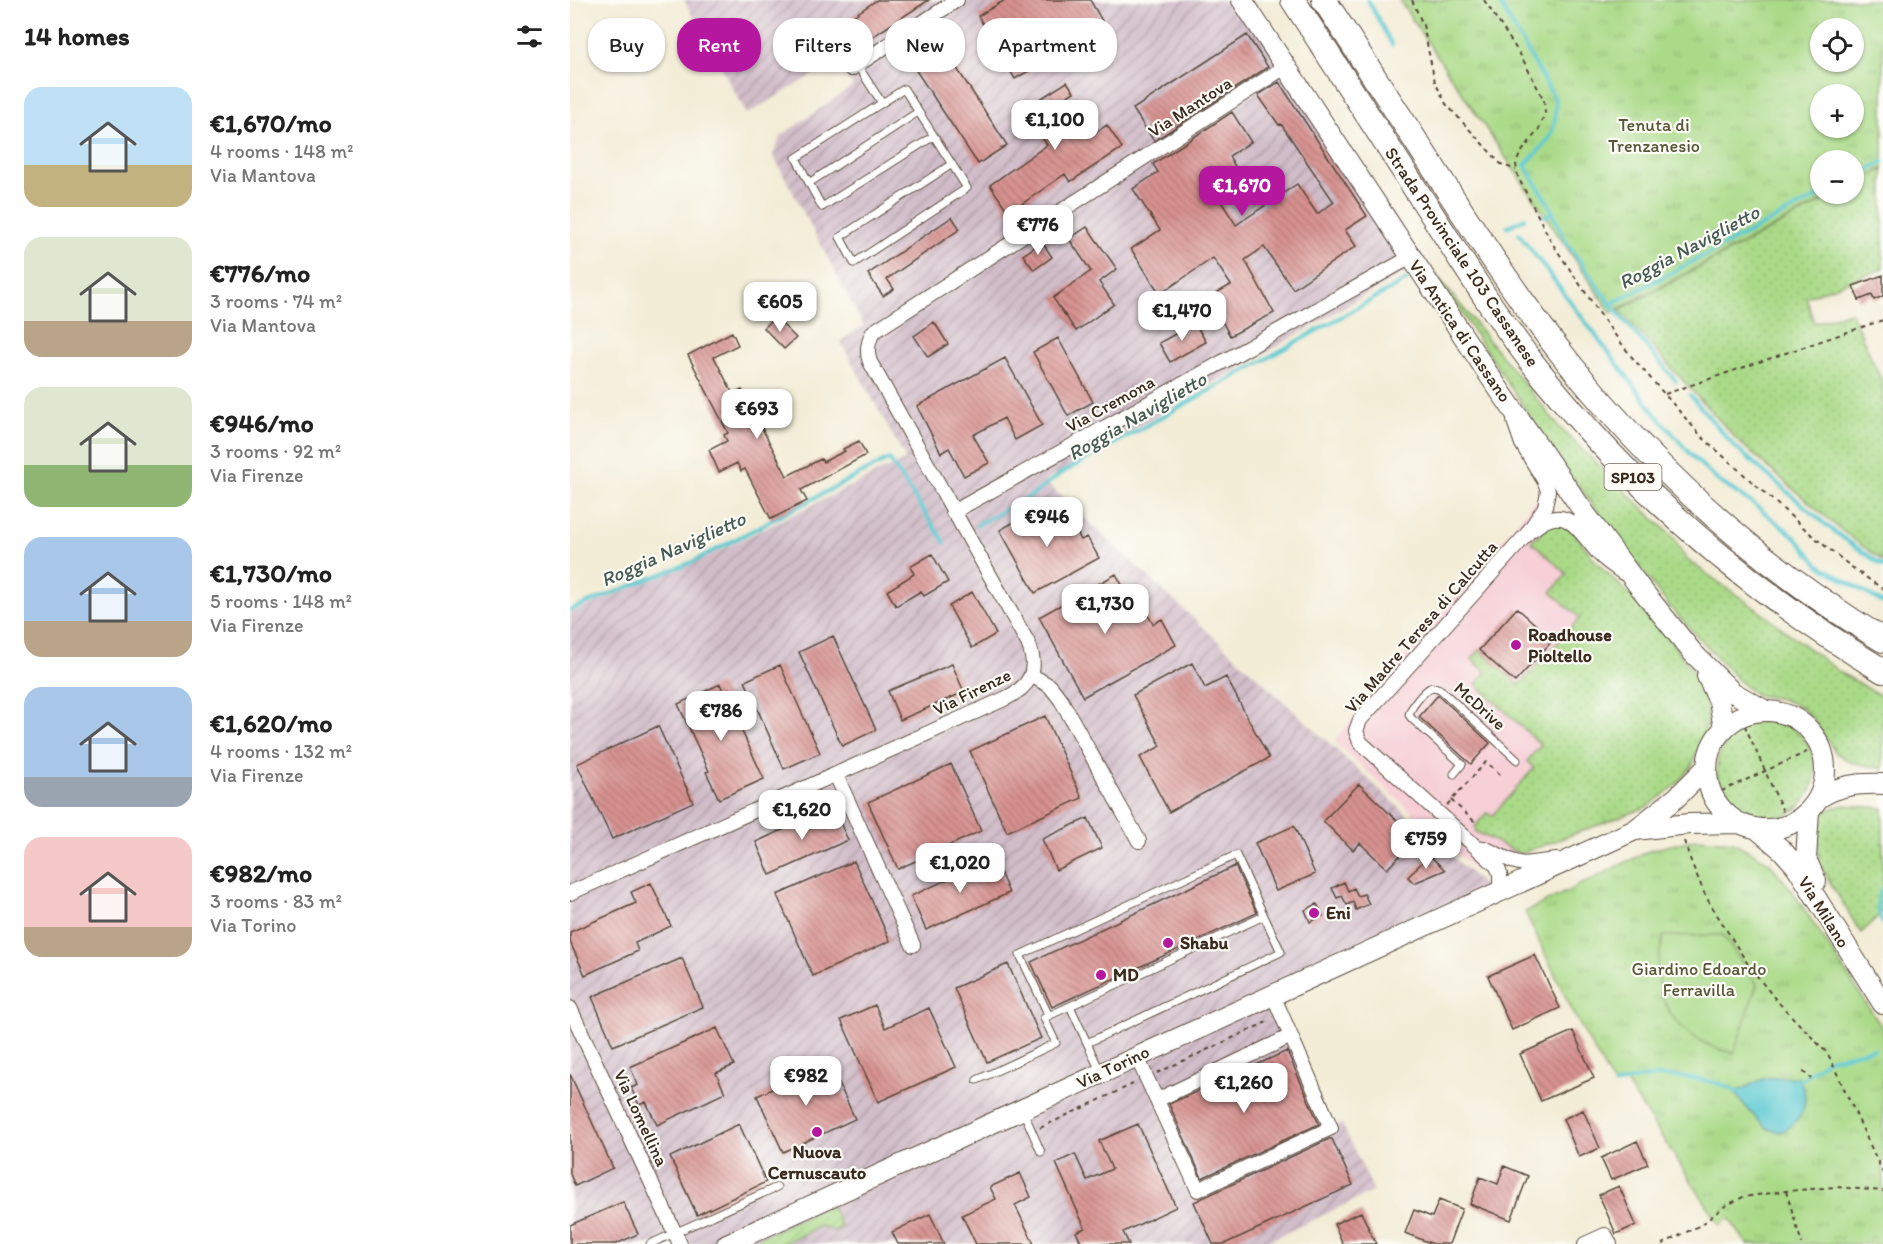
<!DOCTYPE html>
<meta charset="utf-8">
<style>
:root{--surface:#fff;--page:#f2f2f2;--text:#222;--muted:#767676;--accent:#b5179e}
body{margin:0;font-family:Itim,sans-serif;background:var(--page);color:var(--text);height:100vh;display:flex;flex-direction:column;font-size:22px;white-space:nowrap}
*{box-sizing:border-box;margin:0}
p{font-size:20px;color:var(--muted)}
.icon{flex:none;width:33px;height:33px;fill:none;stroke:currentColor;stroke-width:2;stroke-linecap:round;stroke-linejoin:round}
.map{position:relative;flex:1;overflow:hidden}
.drawer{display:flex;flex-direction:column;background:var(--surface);width:570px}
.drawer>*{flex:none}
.guide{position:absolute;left:18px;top:18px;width:570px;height:54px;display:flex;gap:12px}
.controls{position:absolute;left:1240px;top:18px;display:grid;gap:12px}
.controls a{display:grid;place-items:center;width:54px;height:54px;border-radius:50%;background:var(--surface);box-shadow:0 2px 4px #0004;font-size:30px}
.price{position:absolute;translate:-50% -51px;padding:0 14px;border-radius:12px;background:#fff;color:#222;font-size:20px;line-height:39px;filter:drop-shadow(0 2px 3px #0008)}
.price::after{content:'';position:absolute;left:50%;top:36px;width:18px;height:14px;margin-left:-9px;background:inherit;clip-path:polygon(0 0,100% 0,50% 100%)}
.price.selected{background:var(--accent);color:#fff}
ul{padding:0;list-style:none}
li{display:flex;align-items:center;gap:18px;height:150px;padding:0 24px}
li span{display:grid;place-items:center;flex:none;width:168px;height:120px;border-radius:18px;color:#555}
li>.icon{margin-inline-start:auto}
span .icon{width:72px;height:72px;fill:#fffc;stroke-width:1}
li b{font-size:26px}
h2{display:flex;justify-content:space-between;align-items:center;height:72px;padding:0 24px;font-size:26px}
.pill{padding:0 21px;border-radius:24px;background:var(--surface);box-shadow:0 2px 4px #0004;font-size:21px;line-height:54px}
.pill.selected{background:var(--accent);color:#fff}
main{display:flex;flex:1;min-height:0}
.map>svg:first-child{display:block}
.built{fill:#f6cfd7}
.industrial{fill:url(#industrial-furrows)}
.grass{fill:url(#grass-dots);stroke:#728253;stroke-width:1.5}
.park{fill:url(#park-tufts);stroke:#728253;stroke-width:1.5;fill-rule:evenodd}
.garden{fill:url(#garden-furrows);stroke:#728253;stroke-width:1.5}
.pitch{fill:#aada88;stroke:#728253;stroke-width:1.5}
.water{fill:#5cc9d1;stroke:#4c7a78;stroke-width:1.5}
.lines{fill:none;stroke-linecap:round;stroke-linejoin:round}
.stream{stroke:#5cc9d1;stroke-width:4}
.building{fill:url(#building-back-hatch)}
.lane-casing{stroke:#57473a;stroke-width:9}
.street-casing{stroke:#57473a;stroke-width:16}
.secondary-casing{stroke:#57473a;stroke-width:22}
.highway-casing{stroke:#57473a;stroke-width:26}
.path{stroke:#57473a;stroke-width:2;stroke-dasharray:4.5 4.5;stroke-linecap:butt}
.lane{stroke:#fff;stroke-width:7}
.street{stroke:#fff;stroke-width:14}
.secondary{stroke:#fff;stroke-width:20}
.highway{stroke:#fff;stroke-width:24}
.poi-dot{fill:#b5179e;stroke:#fdfcf7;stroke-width:2}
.labels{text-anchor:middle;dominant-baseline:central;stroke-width:4.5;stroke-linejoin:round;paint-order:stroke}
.shield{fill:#fdfcf7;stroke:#75695f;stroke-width:1.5}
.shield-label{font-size:16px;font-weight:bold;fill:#3b2a1e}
.street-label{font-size:18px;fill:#3b2a1e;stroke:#fdfcf7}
.park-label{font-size:18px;fill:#575638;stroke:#fdfcf7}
.poi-label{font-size:18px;font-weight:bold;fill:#3b2a1e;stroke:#fdfcf7;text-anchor:start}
.water-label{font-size:20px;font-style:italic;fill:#455a54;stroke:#fdfcf7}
</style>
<main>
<section class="drawer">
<h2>14 homes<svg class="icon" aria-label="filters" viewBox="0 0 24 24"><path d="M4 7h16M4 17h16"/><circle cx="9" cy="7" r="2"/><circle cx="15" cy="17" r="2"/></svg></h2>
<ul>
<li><span style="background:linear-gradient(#bfe0f5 65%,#c2b280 0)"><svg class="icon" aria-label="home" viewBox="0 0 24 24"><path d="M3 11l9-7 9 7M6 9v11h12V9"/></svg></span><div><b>€1,670/mo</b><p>4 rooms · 148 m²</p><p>Via Mantova</p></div></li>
<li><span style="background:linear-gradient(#dfe7d0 70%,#b9a48a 0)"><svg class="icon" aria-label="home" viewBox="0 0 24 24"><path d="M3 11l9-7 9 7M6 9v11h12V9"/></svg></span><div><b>€776/mo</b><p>3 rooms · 74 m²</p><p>Via Mantova</p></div></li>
<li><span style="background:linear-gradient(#dfe7d0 65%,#8fb573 0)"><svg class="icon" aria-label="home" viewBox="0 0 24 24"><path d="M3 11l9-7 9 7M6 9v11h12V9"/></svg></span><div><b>€946/mo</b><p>3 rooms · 92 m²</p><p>Via Firenze</p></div></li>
<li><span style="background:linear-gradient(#a9c7e8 70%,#b9a48a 0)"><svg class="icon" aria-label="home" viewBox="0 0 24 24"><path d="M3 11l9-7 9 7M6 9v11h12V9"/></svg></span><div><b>€1,730/mo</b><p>5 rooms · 148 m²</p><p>Via Firenze</p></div></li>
<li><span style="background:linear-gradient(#a9c7e8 75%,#9aa5b1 0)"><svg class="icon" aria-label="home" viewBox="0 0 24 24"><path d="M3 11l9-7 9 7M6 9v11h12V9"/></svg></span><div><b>€1,620/mo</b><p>4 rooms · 132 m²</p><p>Via Firenze</p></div></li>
<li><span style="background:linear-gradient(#f6c9c9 75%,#b9a48a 0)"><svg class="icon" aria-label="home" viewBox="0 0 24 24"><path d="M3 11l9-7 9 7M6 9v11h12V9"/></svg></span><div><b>€982/mo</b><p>3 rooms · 83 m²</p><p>Via Torino</p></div></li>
</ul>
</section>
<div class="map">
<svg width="1313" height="1244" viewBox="0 0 1313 1244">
<defs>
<pattern id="industrial-furrows" width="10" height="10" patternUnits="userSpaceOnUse" patternTransform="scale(1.5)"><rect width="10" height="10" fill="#d1bdc9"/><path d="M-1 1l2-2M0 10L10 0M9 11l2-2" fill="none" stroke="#ab9aa3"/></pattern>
<pattern id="grass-dots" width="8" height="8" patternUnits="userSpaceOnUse" patternTransform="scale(1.5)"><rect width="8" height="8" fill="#aada88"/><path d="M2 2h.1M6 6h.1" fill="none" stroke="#93bb75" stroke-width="1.8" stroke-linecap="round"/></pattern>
<pattern id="park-tufts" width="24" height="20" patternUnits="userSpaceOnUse" patternTransform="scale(1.5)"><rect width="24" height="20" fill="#aada88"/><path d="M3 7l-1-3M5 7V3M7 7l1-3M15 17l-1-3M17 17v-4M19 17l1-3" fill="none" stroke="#93bb75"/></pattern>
<pattern id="garden-furrows" width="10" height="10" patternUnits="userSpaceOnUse" patternTransform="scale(1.5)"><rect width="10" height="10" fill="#aada88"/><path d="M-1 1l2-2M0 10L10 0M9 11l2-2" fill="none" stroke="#93bb75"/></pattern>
<pattern id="building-back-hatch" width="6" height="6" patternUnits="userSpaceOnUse" patternTransform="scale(1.5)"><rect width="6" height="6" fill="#d79290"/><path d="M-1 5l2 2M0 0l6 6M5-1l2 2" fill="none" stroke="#b07775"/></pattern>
</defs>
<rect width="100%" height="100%" fill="#fdfcf7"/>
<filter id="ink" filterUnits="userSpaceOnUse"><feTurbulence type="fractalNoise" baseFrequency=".0167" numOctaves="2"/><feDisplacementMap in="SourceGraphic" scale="12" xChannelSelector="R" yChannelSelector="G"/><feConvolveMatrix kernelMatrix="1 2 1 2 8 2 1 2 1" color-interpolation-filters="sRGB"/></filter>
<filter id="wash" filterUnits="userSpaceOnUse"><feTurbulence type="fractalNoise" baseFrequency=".008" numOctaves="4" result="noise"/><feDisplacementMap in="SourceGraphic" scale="24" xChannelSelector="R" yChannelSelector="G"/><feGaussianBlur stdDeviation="1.35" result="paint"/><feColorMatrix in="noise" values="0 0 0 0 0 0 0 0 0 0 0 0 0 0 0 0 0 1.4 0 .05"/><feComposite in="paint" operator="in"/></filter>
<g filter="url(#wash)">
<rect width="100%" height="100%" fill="#f3ecd6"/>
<path class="built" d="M972,491l21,34 31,65 -68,262 -53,16 -139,-127 150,-178z"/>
<path class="industrial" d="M114,0h568l172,261 -380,220 448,412 -219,102 59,133 10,-4 32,67 -112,53h-692v-631l122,-49 214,-105 -66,-118 24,-15 -91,-171 8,-19 72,-50 -17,-25 -89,53z"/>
<path class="grass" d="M1313,169v100l-77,28 8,26 37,-11 32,72v177l-47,-35 -98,-85 -119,-131 218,-116h17v-10z
M863,271l127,157 114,110 12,21 72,51 83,63 42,24v72l-33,-7 -14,-9 -23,-34 -11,-11 -20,-9 -26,-4 -14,-11 -73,-78 -107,-142z
M988,523l14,6 24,33 64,63 39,56 8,26v17l-15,42 -16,19 -29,22 -127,47 -44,-22 -1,-6 12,-13 5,3 42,-48 -7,-7 14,-16 -65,-61 10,-12 -14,-13 7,-9 40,35 61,-67 -29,-26 16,-18 -36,-33 19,-16z
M1147 770a49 49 0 1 1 98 0a49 49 0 1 1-98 0Z
M1274,805l39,3v103l-22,22 -42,-69 -2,-49 15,-7z"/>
<path class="park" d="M829,0h484v168l-29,16v-24h-33v34h15l-225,119zM1251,28h33v34h-33zM1251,94h33v34h-33z
M1126,839l37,3 36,20 24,30 90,137v215h-136l-18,-26 -9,7 -95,-144 -12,3 -38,-68 -50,-104 126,-62z"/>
<path class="garden" d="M261,1204l10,23 -7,4 -13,-5 -39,18h-36z"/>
<path class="pitch" d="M1153,935l34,49 -23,69c-43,-9 -75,-37 -76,-84 -1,-11 3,-22 6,-33z"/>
<path class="water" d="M1225,1077h2c5,7 9,14 8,23 0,15 -17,37 -34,30 -11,-4 -26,-25 -34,-34l-1,-4 29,-14z"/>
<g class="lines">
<path class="stream" d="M798,0l24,45
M928,0l57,99c3,36 -7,42 -30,66l23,38 18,39 45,63 65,76
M1284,177l29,-15
M974,216l9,-3
M937,227l18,-9
M949,234l134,177 39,45 25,24 38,25 40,32 24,28 64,38
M1041,304l212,-110
M1120,395l44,51 98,84 51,36
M407,525l57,-31 26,-20 347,-194
M0,610l122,-48 197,-103 56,84
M1313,887c-8,12 -6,24 0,37
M1227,1083l31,-24 46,-10
M1045,1085c34,-12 74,-11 108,0 6,2 11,6 17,8"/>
</g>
<g id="blocks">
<path class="building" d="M307,0h52l-77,50 -15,-23z
M435,0h85l15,26 -90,53 -37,-63z
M677,35l21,32 -114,74 -21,-32z
M369,41l68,104 -29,19 -69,-104z
M497,82l7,10 -10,6 24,39 19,-12 15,23 -52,34 -5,-8 -56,39 -19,-28 57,-40 -18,-28 2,-1 -5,-8z
M709,82l88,134 -22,14 11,16 -63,43 -29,-42 -19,13 29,53 -44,23 -21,-39 22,-12 -18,-27 -53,36 -29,-45 29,-19 -27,-41 25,-17 -5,-8 79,-52 19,30 -22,14 7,12 -26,16 26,41 61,-41 20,30 17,-12 -53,-78 -2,1 -21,-30z
M382,217l8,12 -73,50 7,10 -11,7 -15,-22z
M517,227l30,42 -18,13 15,22 -38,27 -23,-33 38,-27 -22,-32z
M472,242l10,15 -18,13 -11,-15z
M1313,275v21l-9,4 -2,-5 -13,5 -6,-14z
M205,317l21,21 -12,11 -20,-21z
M364,322l14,22 -20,13 -14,-21z
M625,323l11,19 -36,20 -11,-19z
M162,332l6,13 -24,12 19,37 9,-4 45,86 34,-17 2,3 22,-11 -2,-2 16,-8 7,14 -65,35 6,11 -36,18 -26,-50 -4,2 -4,-8 -18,9 -10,-22 18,-9 -3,-6 4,-2 -40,-78z
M488,338l35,64 -25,14 -35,-64z
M435,358l37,67 -27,15 -11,-22 -31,17 16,28 -25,13 -15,-28 -8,5 -24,-47z
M478,503l12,21 10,-5 11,21 6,-3 12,21 -64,35 -35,-63z
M362,554l16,28 -24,14 -3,-5 -25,15 -9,-15 27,-17 -4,-7z
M546,574l15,27 7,-4 15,27 9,-5 14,26 -93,52 -44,-80z
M402,592l24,42 -24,14 -23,-42z
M947,608l36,32 -38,42 -36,-32z
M263,636l43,94 -34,16 -43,-94z
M622,663l13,25 21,-11 43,81 -100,54 -29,-55 21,-11 -28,-51z
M382,664l12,28 -64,28 -12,-29z
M210,665l40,88 -36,16 -39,-88z
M150,684l44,95 -45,20 -13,-27 3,-1 -31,-67z
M868,695l52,48 -19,21 -52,-47z
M475,716l37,82 -75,34 -37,-81z
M88,726l35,76 -81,37 -35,-75z
M381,764l30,67 -83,38 -30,-67z
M789,784l57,55 -29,30 -27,-26 -7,7 -30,-29z
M263,807l15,33 -78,35 -14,-33z
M518,818l14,30 -46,22 -14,-31z
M724,826l21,48 -39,17 -21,-48z
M859,855l16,15 -31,13 -6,-6z
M424,858l15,35 -83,37 -15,-34z
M284,861l36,80 -77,35 -36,-81z
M665,866l22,47 -205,94 -21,-45z
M774,882l4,9 6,-3 4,8 6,-2 5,10 -13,6 -3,-8 -6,3 -5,-9 -5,2 -5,-10z
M81,883l20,43 -36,17 3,8 -53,24 -15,-33v-10l66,-29 -5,-11z
M747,904l6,12 -13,6 -5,-12z
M965,955l25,53 -48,22 -24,-54z
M112,958l21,49 -90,39 -21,-49z
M438,964l33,74 -54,24 -33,-74z
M305,1005l10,23 44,-20 27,59 -78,35 -37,-82z
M147,1028l17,37 -18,8 9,20 -68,32 -11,-23 -7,3 -8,-17 7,-3 -8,-18z
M1003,1031l21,47 -53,23 -21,-47z
M717,1051l32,73 -117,54 -33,-74z
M259,1062l26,57 -72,33 -26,-56z
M0,1074l43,94 -38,18 -5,-12z
M1013,1110l17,38 -21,9 -16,-38z
M169,1124l27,58 -69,33 -27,-58z
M568,1124l38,83 -53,25 6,12h-47l-6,-12 9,-4 -29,-65 19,-9 12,26 25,-11 -13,-28z
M759,1139h3l21,46 -129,59h-11l-19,-42z
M1067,1141l11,23 -37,16 -10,-22z
M934,1166l24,10 -17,44 -41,-16 10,-27 18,7z
M450,1173l11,24 -16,8 19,39h-58l-14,-29 34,-16 -6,-12z
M1049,1186l17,39 -20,9 -17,-39z
M869,1200l23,9 -13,35h-16l-28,-11 9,-23 18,7z
M53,1202l15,32 -22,10h-46v-19z
M791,1212l15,32h-33l-9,-20z
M360,1214l14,30h-46l-6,-12z"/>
</g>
</g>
<g filter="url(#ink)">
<use href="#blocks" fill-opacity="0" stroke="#57473a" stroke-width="1.5"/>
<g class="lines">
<defs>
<path id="lane" d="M287,65l25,38 22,-14c21,33 42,66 63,99l-113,75 -14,-26 112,-73
M312,103l-86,55 13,25 109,-71
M239,183l13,24 112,-71
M884,774l8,-10 -50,-45 -3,-4c1,-7 14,-23 21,-27 4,-2 6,0 10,1l77,71
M500,1006l194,-90 17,36 -194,91
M479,1016l-29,-61 216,-100 28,61
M407,1080l79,-37 -12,-25 26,-12 30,65
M453,1111l18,41
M80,1244l127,-57"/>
<path id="street" d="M281,69l106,-69
M383,512l458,-255
M963,529c35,-29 46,4 67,26 7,7 15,12 23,18
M461,675l19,11 11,14 78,141
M266,775l77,170
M914,848l28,13 11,3 34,-4
M930,891v-17l-3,-8 -137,-124 -4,-11 4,-11 167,-186 18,-27 3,-16 -3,-9 -23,-38 -8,-23
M0,893l432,-193c27,-12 38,-28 26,-57l-158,-281c-4,-10 -2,-20 3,-30l412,-265
M0,1008l110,236
M567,1057l61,133 133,-62 -58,-133
M587,1100l134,-64
M1015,1244l20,-9 5,9"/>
<path id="secondary" d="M672,0l247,375 95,137 54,73 55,68 39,39 34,19
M1137,676l12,25 5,28
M1137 770a59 59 0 1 1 118 0a59 59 0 1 1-118 0Z
M1249,798c20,-13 40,-15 64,-14
M1239,811l-3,48 10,22
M1186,828l26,22 14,16 87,138
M1065,830l54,-6 51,-1
M157,1244l908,-414 41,-32 31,-31"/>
<path id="highway" d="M723,0c46,70 91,140 136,210 36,56 71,113 113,165 95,119 210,217 341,296
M754,0c38,58 76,117 114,175 40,62 81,125 127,183 89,112 196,208 318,282"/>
</defs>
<use href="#lane" class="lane-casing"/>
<use href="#street" class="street-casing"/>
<use href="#secondary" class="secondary-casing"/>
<use href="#highway" class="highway-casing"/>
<path class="path" d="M842,0l11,25 12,57 11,22 55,60 15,6
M914,0l37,56 23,44 1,13 -6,16 -19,25 -4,10 2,13 34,66 54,80 25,33 71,81 112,100 40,32 29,20
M1095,394l218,-74
M1171,717l48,108
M1143,795l107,-49
M881,800l23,21 -2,3
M877,805l39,-43 16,14
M1114,841l8,23 14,33 43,69 28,35 51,53 55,119
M1233,1071l8,8
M587,1073l112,-52
M470,1128l93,-44
M1216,1191l16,53
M1092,1244l39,-19 24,-19 18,-9 43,-6 50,-4 47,4"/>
<use href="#lane" class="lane"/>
<use href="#street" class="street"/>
<use href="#secondary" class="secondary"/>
<use href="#highway" class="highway"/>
</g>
</g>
<g class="poi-dot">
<circle cx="946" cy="645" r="6"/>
<circle cx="744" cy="913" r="6"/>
<circle cx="598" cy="943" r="6"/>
<circle cx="531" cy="975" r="6"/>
<circle cx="247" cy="1132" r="6"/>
</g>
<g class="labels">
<rect class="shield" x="1034.5" y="464" width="57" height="26" rx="4.5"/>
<g class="shield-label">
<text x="1063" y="477">SP103</text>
</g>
<g class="street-label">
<text transform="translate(620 107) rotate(-33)">Via Mantova</text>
<text transform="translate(892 257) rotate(56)">Strada Provinciale 103 Cassanese</text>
<text transform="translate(890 331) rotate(56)">Via Antica di Cassano</text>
<text transform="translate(540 404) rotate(-29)">Via Cremona</text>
<text transform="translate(851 627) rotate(-49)">Via Madre Teresa di Calcutta</text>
<text transform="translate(402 692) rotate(-26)">Via Firenze</text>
<text transform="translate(910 706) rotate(42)">McDrive</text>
<text transform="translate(1254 912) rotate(58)">Via Milano</text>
<text transform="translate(543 1067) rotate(-25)">Via Torino</text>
<text transform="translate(71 1118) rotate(65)">Via Lomellina</text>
</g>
<g class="park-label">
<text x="1084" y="125">Tenuta di<tspan x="1084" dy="21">Trenzanesio</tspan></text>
<text x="1129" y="969">Giardino Edoardo<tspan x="1129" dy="21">Ferravilla</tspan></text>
</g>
<g class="poi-label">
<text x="958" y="635">Roadhouse<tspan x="958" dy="21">Pioltello</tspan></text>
<text x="756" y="913">Eni</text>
<text x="610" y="943">Shabu</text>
<text x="543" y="975">MD</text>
<text x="247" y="1152" text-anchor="middle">Nuova<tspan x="247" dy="21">Cernuscauto</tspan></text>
</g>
<g class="water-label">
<text transform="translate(1119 247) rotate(-28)">Roggia Naviglietto</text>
<text transform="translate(567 416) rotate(-30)">Roggia Naviglietto</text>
<text transform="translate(103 549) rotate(-24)">Roggia Naviglietto</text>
</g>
</g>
</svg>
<div class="controls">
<a><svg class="icon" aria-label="locate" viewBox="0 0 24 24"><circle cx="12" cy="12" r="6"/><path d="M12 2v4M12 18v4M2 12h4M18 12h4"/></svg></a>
<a>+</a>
<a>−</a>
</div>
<b class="price" style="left:485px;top:151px">€1,100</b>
<b class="price selected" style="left:672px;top:217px">€1,670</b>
<b class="price" style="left:468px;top:256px">€776</b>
<b class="price" style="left:210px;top:333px">€605</b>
<b class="price" style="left:612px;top:342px">€1,470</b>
<b class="price" style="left:187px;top:440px">€693</b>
<b class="price" style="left:477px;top:548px">€946</b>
<b class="price" style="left:535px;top:635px">€1,730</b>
<b class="price" style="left:151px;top:742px">€786</b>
<b class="price" style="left:232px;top:841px">€1,620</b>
<b class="price" style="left:856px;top:870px">€759</b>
<b class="price" style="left:390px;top:894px">€1,020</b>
<b class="price" style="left:236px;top:1107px">€982</b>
<b class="price" style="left:674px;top:1114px">€1,260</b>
<div class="guide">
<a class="pill">Buy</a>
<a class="pill selected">Rent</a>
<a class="pill">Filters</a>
<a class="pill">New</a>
<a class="pill">Apartment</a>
</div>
</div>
</main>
